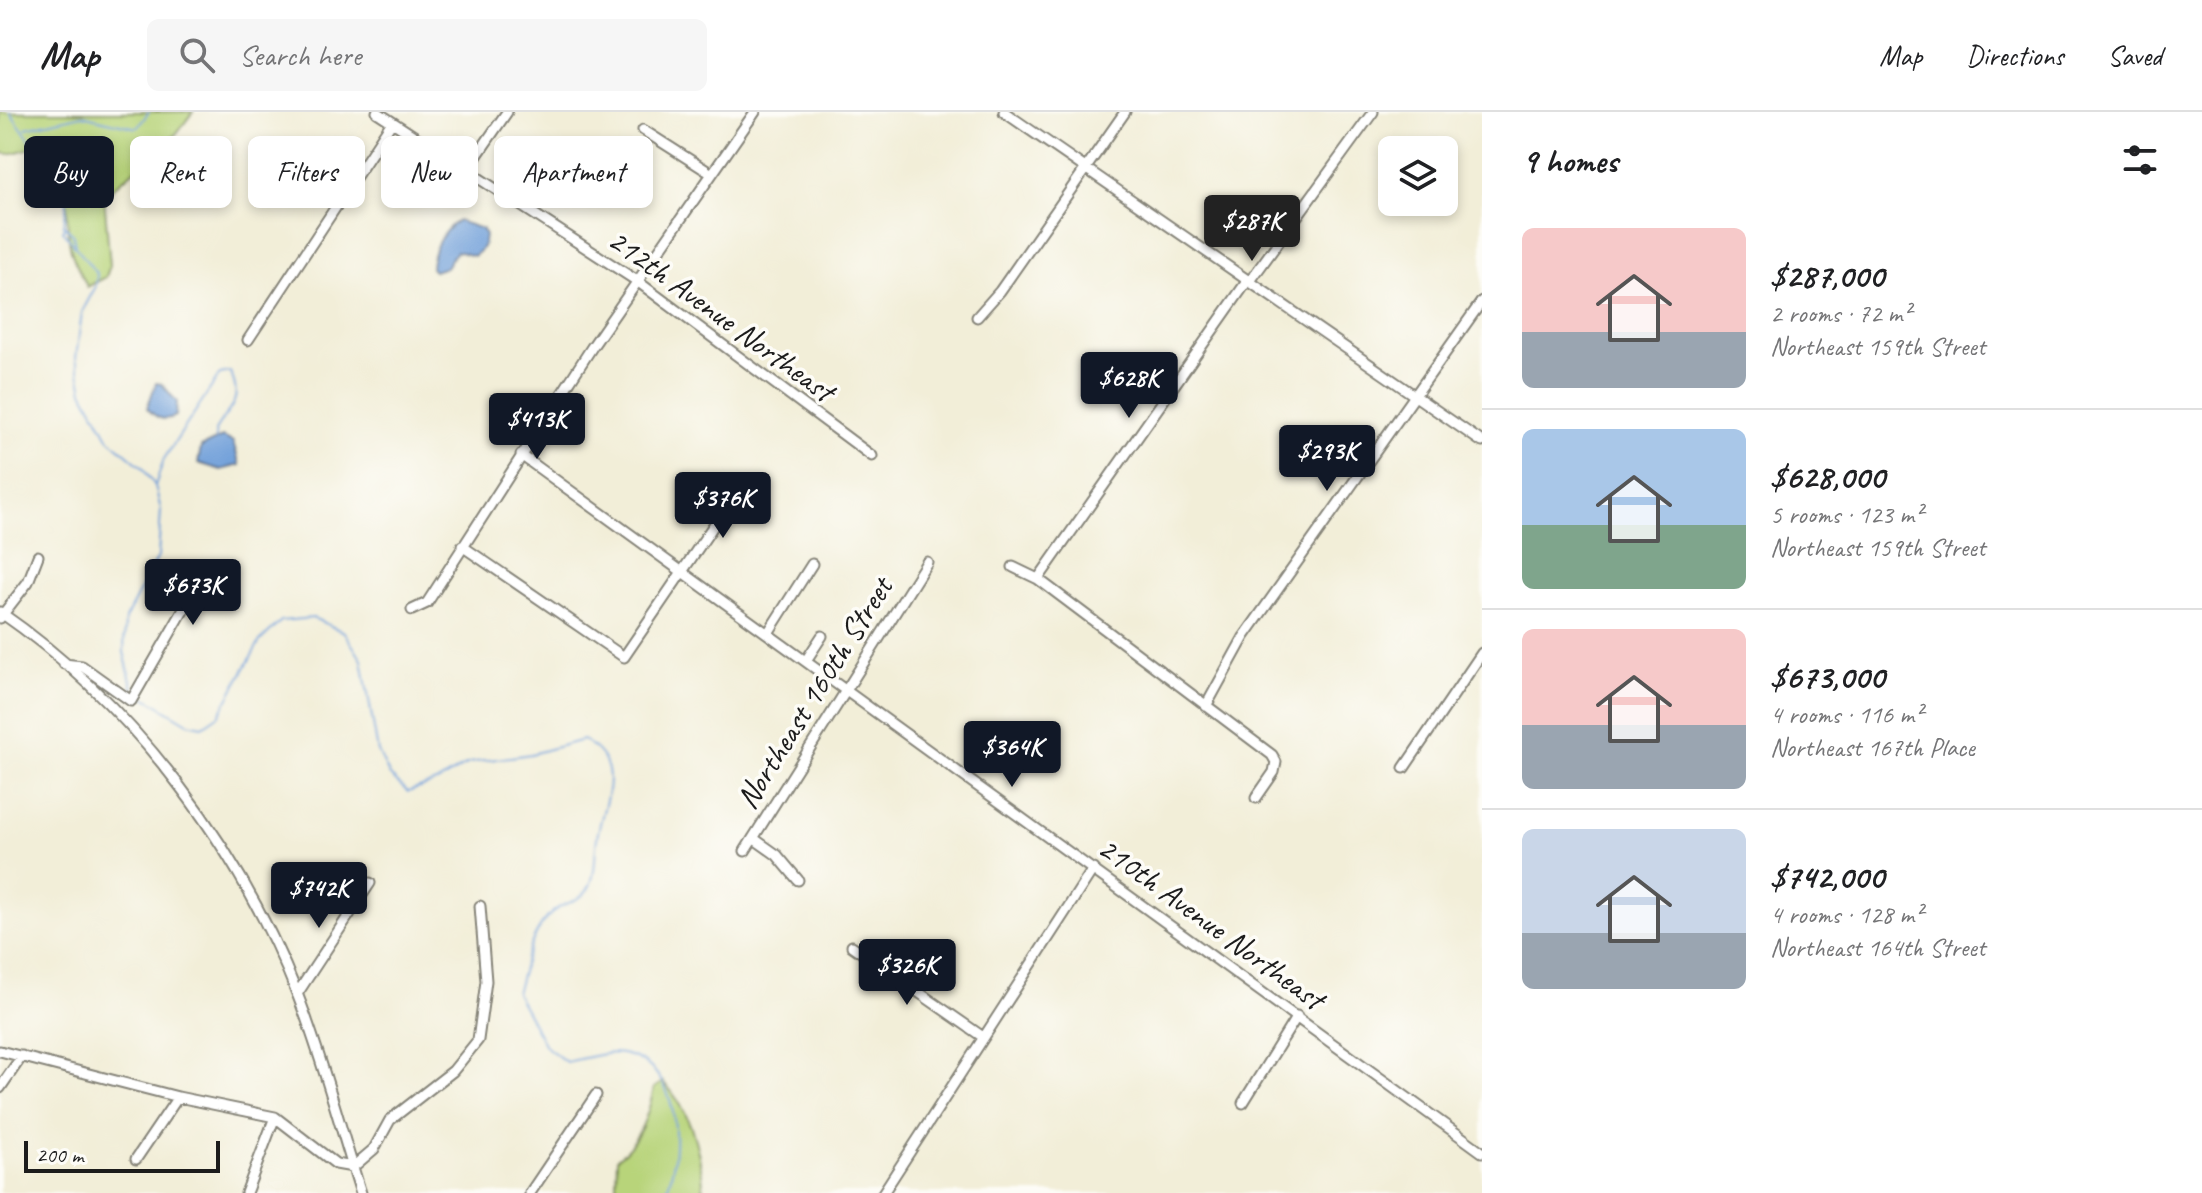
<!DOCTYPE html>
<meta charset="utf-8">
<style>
:root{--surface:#fff;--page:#f6f6f6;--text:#202124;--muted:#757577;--line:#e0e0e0;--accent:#111827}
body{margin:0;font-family:Caveat,sans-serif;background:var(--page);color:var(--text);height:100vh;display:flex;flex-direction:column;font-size:30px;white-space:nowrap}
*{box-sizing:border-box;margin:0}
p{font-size:26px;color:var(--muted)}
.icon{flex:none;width:44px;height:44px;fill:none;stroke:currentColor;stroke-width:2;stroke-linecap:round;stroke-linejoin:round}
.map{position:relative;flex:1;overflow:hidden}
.side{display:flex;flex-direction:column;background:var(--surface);width:720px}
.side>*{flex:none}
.hud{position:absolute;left:24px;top:24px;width:760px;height:72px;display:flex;gap:16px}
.controls{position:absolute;left:1378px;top:24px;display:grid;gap:16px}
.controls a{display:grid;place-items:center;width:80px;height:80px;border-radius:12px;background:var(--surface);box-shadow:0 4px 12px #0003;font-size:40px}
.scale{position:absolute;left:24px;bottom:20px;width:196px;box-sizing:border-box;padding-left:8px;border:4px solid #1c1c1c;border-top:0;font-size:22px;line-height:28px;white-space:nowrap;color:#1c1c1c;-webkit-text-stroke:6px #fdfcf7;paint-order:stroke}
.price{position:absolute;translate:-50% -68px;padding:0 18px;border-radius:8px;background:var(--accent);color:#fff;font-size:26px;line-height:52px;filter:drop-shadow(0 2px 4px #0008)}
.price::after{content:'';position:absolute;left:50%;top:48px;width:24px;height:18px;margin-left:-12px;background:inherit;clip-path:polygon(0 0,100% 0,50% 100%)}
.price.current{background:#222;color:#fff}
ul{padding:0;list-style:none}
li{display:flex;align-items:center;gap:24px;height:200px;padding:0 40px}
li+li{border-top:2px solid var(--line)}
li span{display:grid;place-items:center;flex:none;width:224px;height:160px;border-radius:12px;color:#555}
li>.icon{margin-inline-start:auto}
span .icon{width:96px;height:96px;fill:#fffc;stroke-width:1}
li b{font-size:34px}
h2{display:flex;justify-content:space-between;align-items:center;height:96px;padding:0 40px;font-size:34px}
.tag{padding:0 28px;border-radius:12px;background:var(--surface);box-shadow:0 4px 12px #0003;font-size:28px;line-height:72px}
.tag.current{background:var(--accent);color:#fff}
header{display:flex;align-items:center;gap:48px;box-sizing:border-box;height:112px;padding:0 40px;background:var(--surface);border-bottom:2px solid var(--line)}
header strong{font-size:38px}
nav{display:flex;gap:44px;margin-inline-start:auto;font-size:28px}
.search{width:560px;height:72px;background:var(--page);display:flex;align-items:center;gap:20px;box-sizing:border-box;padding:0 28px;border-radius:12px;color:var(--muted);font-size:30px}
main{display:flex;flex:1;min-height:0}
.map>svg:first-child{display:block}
.green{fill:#b8d47a;stroke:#6a784b;stroke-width:2}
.water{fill:#709fd9;stroke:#465e7a;stroke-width:2}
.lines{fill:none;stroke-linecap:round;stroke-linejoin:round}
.stream{stroke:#709fd9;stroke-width:2}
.minor-casing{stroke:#87857a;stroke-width:13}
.minor{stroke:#fff;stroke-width:9}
.labels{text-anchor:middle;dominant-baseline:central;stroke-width:7;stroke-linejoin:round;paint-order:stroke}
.street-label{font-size:32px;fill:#1c1c1c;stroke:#fdfcf7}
</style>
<header>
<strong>Map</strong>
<div class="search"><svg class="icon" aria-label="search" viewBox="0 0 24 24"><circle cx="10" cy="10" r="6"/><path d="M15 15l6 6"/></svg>Search here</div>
<nav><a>Map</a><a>Directions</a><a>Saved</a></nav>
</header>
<main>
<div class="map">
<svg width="1482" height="1081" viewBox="0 0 1482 1081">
<rect width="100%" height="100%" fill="#fdfcf7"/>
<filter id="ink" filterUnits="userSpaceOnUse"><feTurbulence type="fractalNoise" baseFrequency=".0125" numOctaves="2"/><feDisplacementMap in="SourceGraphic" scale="16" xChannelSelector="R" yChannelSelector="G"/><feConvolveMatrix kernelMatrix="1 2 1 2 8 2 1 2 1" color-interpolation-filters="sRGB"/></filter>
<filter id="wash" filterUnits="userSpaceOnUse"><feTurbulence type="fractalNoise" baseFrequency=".006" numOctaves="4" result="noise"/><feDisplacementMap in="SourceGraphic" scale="32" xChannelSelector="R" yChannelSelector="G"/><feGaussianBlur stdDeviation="1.8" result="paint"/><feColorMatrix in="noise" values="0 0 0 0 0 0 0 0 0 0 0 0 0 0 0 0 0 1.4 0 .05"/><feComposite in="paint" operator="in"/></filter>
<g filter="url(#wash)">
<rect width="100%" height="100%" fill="#f2eed8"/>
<path class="green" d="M0,0h193l-17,22 -72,62 6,69 -4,12 -19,10c-5,-13 -15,-27 -17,-41 -8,-39 10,-72 -36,-99l-24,7 -10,-1z
M663,970c28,27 38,72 41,111h-84l-4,-9 1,-26c23,-17 31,-43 37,-70z"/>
<path class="water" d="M277,32h13l8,4 3,11 -19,18 -17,4 -8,-9c1,-14 10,-20 20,-28z
M458,109l24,8 3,7 -2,11 -9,9 -18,-5 -10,16 -12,4 -3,-3c0,-17 12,-39 27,-47z
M156,271l6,1 15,18 -1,14c-13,6 -20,2 -29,-8z
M222,325l11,5 7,23 -19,5 -23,-7 3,-16z"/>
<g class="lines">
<path class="stream" d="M10,0l54,75 3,14 -4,30 34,43 -1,12 -14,26 -6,46 7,33 26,48 33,28 13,19 6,24 -3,47 -33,62 -1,33 9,37
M26,16l56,-13 55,13 12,-16
M63,112l10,11 2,10
M155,374l9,-27 56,-85 10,-2c15,31 -3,37 -15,59l1,8
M138,581l50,30 15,3 16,-11 41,-74 21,-20 32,-3 31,14 18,28 16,92 12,24 18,16 31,-11 30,-18 62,-9 52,-14c44,25 20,60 14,98 -3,17 0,40 -11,54 -8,10 -23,11 -32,19 -24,21 -29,52 -38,82l29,53 21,16c16,-3 40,-11 56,-8 61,11 60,96 44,139"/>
</g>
</g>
<g filter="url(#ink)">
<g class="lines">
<defs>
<path id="minor" d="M377,0l260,169 235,175
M1004,0l478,330
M643,18l69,44
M467,58l40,-58
M1250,169l123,-169
M977,205l23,-26 125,-179
M248,228l144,-218
M521,343l961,697
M462,434l162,111 113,-166
M1013,455l25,12 234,176 4,7 -2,10 -18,26
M1038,467l210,-299
M412,498l15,-7 165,-256 163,-235
M0,500c133,92 239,234 298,384 25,64 42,131 63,197
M0,506l28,-36 10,-26
M768,521l44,-69
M807,547l15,-23
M64,552l18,2 49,35 64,-111 2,-8 -8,-16
M1206,594l38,-69 238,-336
M1404,656l78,-115
M753,726l24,17 21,25
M745,739l182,-289
M852,834l131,91
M297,882l73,-111
M0,939l178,46 97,20 61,47 17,3 21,-18 16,-29 63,-49 25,-31 8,-59 -6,-75
M0,976l22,-32
M1243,991l54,-87
M136,1047l42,-62
M246,1081l29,-76
M530,1081l66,-98
M883,1081l210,-324"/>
</defs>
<use href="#minor" class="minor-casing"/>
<use href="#minor" class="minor"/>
</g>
</g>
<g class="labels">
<g class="street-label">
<text transform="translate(721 203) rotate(36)">212th Avenue Northeast</text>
<text transform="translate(814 581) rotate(-58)">Northeast 160th Street</text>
<text transform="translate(1211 811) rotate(36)">210th Avenue Northeast</text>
</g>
</g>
</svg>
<div class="controls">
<a><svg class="icon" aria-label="layers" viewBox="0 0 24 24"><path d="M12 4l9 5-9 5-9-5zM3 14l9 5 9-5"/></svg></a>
</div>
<div class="scale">200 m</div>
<b class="price current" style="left:1252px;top:151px">$287K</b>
<b class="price" style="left:1129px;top:308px">$628K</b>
<b class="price" style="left:537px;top:349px">$413K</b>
<b class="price" style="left:1327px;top:381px">$293K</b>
<b class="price" style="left:723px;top:428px">$376K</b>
<b class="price" style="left:193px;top:515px">$673K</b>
<b class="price" style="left:1012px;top:677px">$364K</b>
<b class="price" style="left:319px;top:818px">$742K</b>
<b class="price" style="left:907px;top:895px">$326K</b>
<div class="hud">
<a class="tag current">Buy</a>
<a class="tag">Rent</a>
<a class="tag">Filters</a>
<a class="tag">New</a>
<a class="tag">Apartment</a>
</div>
</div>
<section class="side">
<h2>9 homes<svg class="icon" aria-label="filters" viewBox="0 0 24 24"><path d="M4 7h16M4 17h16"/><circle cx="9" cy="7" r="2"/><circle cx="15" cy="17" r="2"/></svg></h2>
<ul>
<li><span style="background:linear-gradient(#f6c9c9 65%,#9aa5b1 0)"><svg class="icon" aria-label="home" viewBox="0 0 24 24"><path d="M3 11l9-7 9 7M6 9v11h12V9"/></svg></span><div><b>$287,000</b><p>2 rooms · 72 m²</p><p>Northeast 159th Street</p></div></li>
<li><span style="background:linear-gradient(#a9c7e8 60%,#7fa58c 0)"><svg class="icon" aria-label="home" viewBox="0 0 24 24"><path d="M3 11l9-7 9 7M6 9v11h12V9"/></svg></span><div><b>$628,000</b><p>5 rooms · 123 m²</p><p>Northeast 159th Street</p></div></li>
<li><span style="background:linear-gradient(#f6c9c9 60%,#9aa5b1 0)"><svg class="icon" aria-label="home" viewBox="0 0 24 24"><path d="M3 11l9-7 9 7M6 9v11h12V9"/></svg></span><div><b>$673,000</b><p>4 rooms · 116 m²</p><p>Northeast 167th Place</p></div></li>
<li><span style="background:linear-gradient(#c9d6e8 65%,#9aa5b1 0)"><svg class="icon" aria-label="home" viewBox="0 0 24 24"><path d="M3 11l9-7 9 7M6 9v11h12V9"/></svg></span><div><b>$742,000</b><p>4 rooms · 128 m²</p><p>Northeast 164th Street</p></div></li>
</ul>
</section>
</main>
